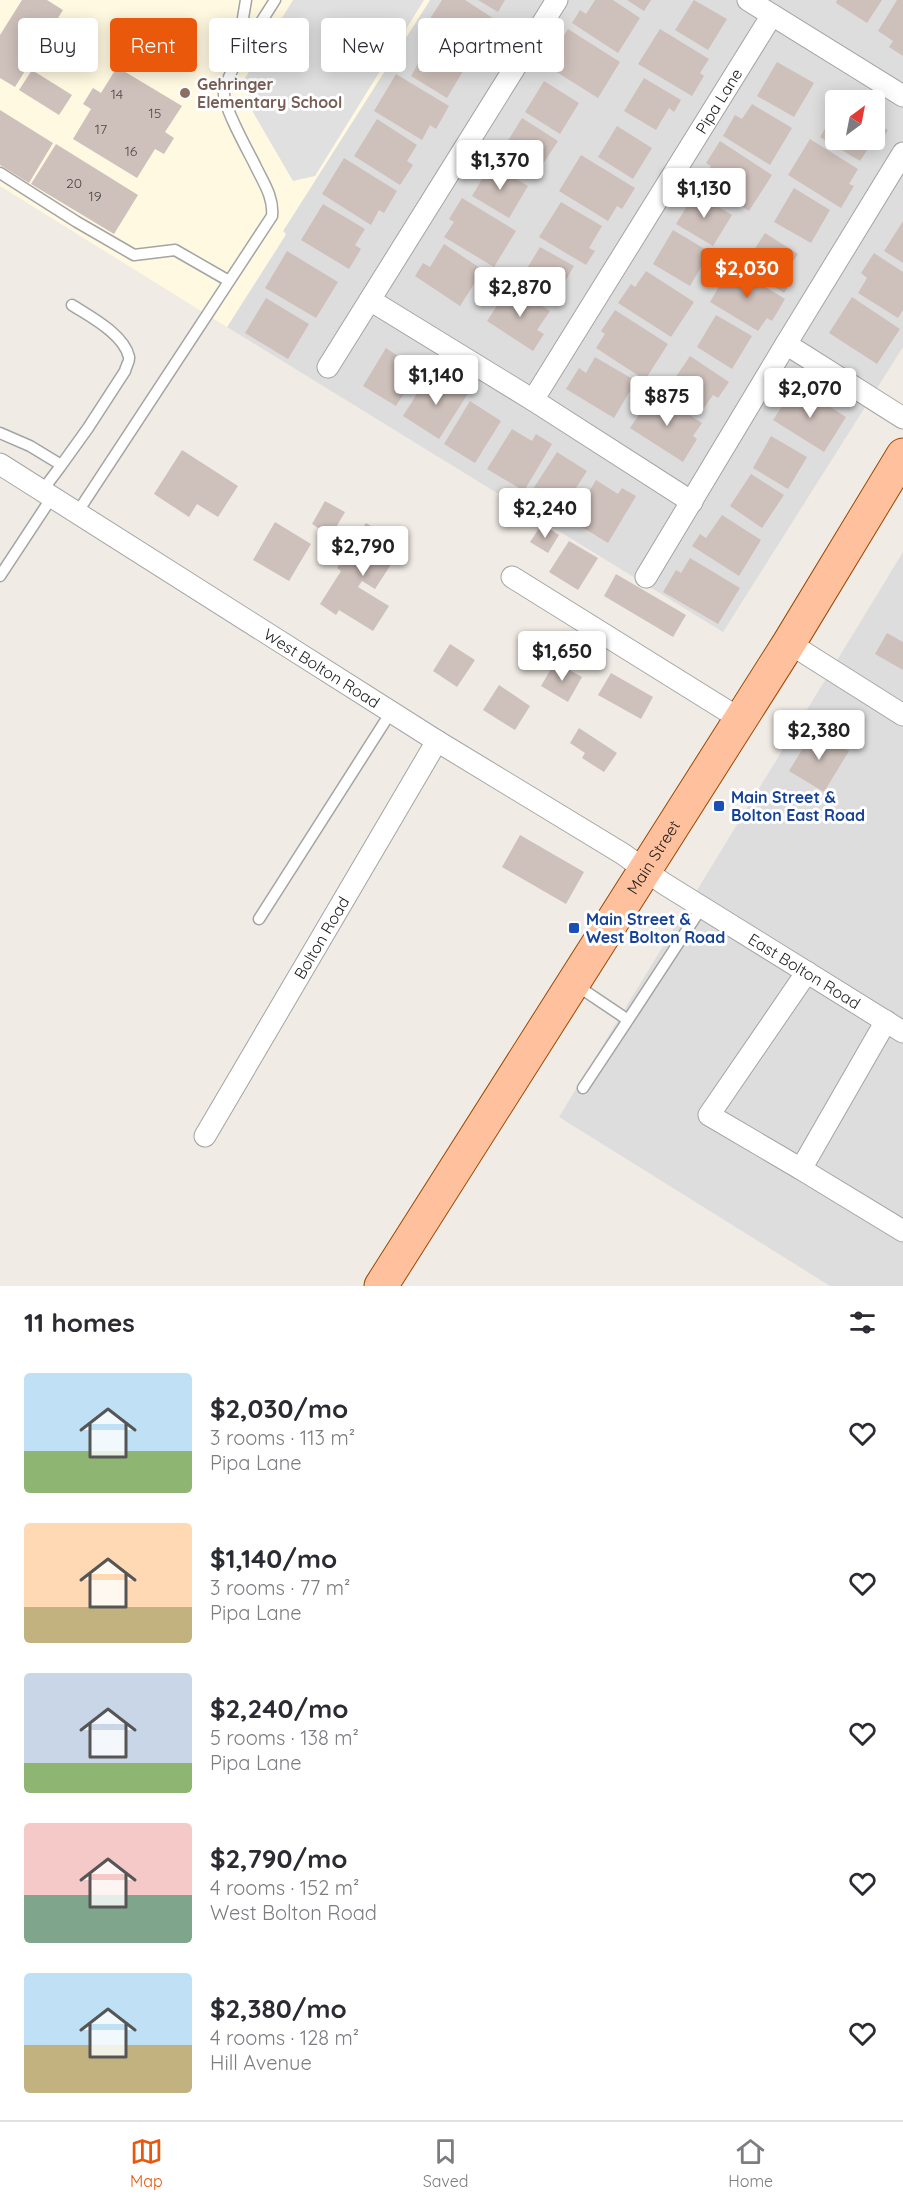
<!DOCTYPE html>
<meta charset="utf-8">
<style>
:root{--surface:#fff;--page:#f2f2f3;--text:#2b2b33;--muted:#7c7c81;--line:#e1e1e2;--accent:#ea580c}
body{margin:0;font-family:Quicksand,sans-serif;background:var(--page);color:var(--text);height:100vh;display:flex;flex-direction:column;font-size:22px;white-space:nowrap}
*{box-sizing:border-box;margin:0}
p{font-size:20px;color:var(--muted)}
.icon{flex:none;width:33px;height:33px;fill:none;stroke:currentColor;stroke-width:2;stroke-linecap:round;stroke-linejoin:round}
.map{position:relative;height:1286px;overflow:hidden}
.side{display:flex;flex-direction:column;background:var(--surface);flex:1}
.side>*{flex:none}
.guide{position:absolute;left:18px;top:18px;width:600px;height:54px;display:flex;gap:12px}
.needle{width:39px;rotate:32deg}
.buttons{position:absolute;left:825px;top:90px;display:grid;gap:12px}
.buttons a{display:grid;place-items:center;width:60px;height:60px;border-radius:6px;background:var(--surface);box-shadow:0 3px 15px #0003;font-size:30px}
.price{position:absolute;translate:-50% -51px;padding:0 14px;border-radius:6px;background:#fff;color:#222;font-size:20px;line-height:39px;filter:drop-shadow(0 2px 3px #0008)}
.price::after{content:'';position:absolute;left:50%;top:36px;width:18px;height:14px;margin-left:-9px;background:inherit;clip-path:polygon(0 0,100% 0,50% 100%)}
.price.current{background:var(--accent);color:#fff}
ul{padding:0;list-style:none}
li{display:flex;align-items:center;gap:18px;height:150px;padding:0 24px}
li span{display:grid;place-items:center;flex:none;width:168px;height:120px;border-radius:6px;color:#555}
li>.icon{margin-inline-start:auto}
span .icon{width:72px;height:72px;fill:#fffc;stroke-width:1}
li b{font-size:26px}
h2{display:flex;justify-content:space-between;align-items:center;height:72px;padding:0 24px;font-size:26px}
.chip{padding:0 21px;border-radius:6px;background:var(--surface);box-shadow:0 3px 15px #0003;font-size:21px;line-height:54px}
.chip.current{background:var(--accent);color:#fff}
.menu{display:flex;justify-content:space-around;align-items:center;height:84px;border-top:2px solid var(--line);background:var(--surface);font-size:16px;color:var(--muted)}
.menu a{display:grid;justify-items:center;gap:3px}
.menu .current{color:var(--accent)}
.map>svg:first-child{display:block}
.residential{fill:#dedddd;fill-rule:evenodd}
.education{fill:#fff9e1}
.parking{fill:#e0e0e0}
.building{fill:#cec0bb}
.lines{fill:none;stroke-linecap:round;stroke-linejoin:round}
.lane-casing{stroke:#a4a4a4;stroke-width:13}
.street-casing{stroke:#a4a4a4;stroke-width:23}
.primary-casing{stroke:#9c4900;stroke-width:35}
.lane{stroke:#fff;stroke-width:10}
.street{stroke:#fff;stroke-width:21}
.primary{stroke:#ffc19d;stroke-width:33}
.education-dot{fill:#8d6e63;stroke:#fff;stroke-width:2}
.transit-dot{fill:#1a4fb4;stroke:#fff;stroke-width:2}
.labels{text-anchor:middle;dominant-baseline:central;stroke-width:6;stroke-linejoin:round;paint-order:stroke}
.number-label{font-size:14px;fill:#4c4847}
.education-label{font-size:16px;font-weight:bold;fill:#785e54;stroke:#fff;text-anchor:start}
.street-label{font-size:16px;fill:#202020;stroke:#fff}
.transit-label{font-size:16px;font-weight:bold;fill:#164399;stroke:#fff;text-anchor:start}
</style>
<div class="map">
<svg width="903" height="1286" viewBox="0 0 903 1286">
<rect width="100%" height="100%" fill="#f1ebe5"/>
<path class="residential" d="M430,0h473v347l-180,285 -496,-305 59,-92 -3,-4zM836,100h38v40h-38z
M903,552v734h-73l-271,-169z"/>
<path class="education" d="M0,0h430l-147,231 3,3 -59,93 -227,-141z"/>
<path class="parking" d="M293,0h131l-109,176 -22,5 -43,-74 -5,-29z"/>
<path class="building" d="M22,0h25l16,10 -48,77 -15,-9v-43z
M442,0h23l37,24 -13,21 -5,-4 -9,16 -49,-32z
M478,0h27l-7,12z
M595,0h18l27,18 -22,35 -46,-30 8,-13 6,4z
M627,0h24l-7,11z
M694,0l33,19 -19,31 -33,-20z
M837,0h45l-15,23 -31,-20z
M897,0h6v56l-14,-9 4,-6 -15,-10z
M568,29l52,33 -22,36 -48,-30 9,-14 -5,-3z
M660,29l49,30 -9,14 4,3 -12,20 -54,-32z
M429,44l37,22 -19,32 -36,-22z
M777,62l37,21 -20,34 -37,-21z
M117,67l65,39 -17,26 9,6 -10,16 -9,-5 -18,29 -64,-39 18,-30 -8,-5 10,-16 8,5z
M32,70l40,25 -13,20 -40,-25z
M396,74l53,32 -13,23 -6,-4 -8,15 -48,-29z
M644,78l37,22 -7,12 -5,-4 -13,22 -32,-19z
M544,81l35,22 -19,31 -35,-22z
M752,104l40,24 -22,37 -47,-29 12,-21 7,4z
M0,110l53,33 -24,40 -29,-18z
M836,110v30h38l-14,21 -40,-24z
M522,118l36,23 -21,32 -35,-23z
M377,119l40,26 -10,16 6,4 -13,20 -46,-29z
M874,122l14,8 -8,14 -6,-3z
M617,126l35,22 -19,31 -35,-22z
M810,139l48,30 -9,15 5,2 -13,22 -53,-33z
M720,141l52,34 -23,36 -48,-31 10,-14 -5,-3z
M56,144l82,51 -24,39 -83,-50z
M581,155l54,33 -13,21 -5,-3 -9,15 -49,-30z
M344,158l53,33 -13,22 -5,-3 -8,15 -49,-31z
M491,164l37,22 -19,32 -37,-22z
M794,188l36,22 -19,33 -37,-21z
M695,193l37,22 -19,31 -37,-22z
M462,198l54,33 -22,36 -50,-30 10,-15 -5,-3z
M561,202l41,24 -13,22 6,3 -9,14 -47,-28z
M323,204l42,25 -10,16 6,4 -12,20 -48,-29z
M903,221v42l-19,-12z
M673,230l37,22 -20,34 -37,-22z
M765,233l33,21 -14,20 8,6 -8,13 -41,-26z
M444,244l39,26 -23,36 -45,-30 8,-13 7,4z
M540,247l34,19 -20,34 -34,-20z
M287,251l51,31 -22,36 -51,-30z
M874,253l29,19v38l-5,8 -40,-25 9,-15 -6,-5z
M731,266l54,33 -13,22 -5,-3 -9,13 -48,-29z
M646,271l48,31 -23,35 -53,-34 13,-19 4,3z
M510,286l40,25 -13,19 7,4 -11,17 -46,-30z
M852,297l48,32 -23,35 -48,-31z
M266,298l43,26 -21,35 -43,-26z
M615,310l53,34 -23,36 -49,-32 9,-14 -4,-3z
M716,315l36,21 -20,33 -35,-22z
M386,348l15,10 -3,6 18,11 -20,31 -33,-20z
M690,356l39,26 -11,16 -5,-3 -12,17 -34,-22z
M595,357l41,24 -22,37 -48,-29 13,-21 7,5z
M428,376l15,10 5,-7 21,13 -30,47 -36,-23z
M796,385l50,32 -22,35 -51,-32z
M654,392l48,31 -9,13 4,3 -14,23 -53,-34z
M470,401l31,20 -26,42 -31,-19z
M512,429l20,12 4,-7 16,10 -28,47 -37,-22z
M771,436l36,21 -19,32 -35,-21z
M182,450l56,36 -20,31 -21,-13 -8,13 -35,-23z
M557,452l30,19 -24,37 -30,-19z
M751,474l33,21 -22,33 -32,-22z
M596,480l22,14 4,-6 14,8 -28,47 -36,-22z
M325,501l20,11 -14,24 -19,-12z
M722,515l39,25 -22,36 -47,-30 8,-12 6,4z
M275,522l36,22 -22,37 -36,-21z
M366,523l37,23 -28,43 -13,-8 -4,6 31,19 -16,25 -34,-21 -3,5 -16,-11 21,-33 -4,-3z
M542,524l17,11 -11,18 -18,-11z
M569,541l29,17 -20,32 -29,-18z
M690,558l50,30 -22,36 -55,-32 13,-22 5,3z
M616,574l70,41 -13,22 -69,-41z
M887,633l16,9v28l-28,-16z
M450,644l25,16 -18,27 -24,-16z
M555,662l27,15 -14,25 -27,-16z
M611,673l42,24 -12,22 -43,-24z
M499,685l31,21 -15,24 -32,-20z
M579,728l38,25 -13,19 -22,-14 3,-5 -15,-10z
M814,730l35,21 -25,41 -35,-21z
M520,835l64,37 -18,32 -64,-37z"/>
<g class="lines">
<defs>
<path id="lane" d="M246,0l-3,18 5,26
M0,173l77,49 57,33 41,-5 54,31
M0,433l30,13 28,17 2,4 -18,24
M60,467l28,-39 37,-57c1,-5 5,-10 4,-14 -5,-23 -40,-41 -57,-52
M77,513l195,-297c2,-19 -9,-34 -17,-51 -7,-14 -32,-59 -31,-72 2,-21 39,-73 51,-93
M0,576l52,-79
M259,919l132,-207
M576,985l52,35 74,-113
M583,1088l45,-68"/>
<g id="street">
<path d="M748,0l155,96"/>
<path d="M370,300l163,100 159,102"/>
<path d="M786,344l117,-191"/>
<path d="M328,367l229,-367"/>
<path id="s1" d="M533,400l239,-385"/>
<path id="s2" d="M0,464l437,277 186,113 40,29 240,149"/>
<path d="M512,577l228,142"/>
<path d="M646,577l140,-233 117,74"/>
<path d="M789,643l114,72"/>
<path d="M807,972l-98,143 92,54 85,-148"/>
<path id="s3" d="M205,1136l232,-395"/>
<path d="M801,1169l102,62"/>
</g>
<g id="primary">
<path id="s4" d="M381,1286l408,-643 114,-188"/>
</g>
</defs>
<use href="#lane" class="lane-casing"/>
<use href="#street" class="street-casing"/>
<use href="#primary" class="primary-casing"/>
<use href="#lane" class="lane"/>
<use href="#street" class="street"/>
<use href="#primary" class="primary"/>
</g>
<circle class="education-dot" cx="185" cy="93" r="6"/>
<g class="transit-dot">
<rect x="713" y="800" width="12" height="12" rx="3"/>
<rect x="568" y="922" width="12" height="12" rx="3"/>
</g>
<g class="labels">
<g class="number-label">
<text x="117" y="94">14</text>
<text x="155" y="113">15</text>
<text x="101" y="129">17</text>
<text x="131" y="151">16</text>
<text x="74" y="183">20</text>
<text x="95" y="196">19</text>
</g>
<g class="education-label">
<text x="197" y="84">Gehringer<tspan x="197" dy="18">Elementary School</tspan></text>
</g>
<g class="street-label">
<text stroke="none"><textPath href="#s1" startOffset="352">Pipa Lane</textPath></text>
<text stroke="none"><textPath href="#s2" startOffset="381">West Bolton Road</textPath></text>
<text stroke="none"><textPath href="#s4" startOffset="508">Main Street</textPath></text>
<text stroke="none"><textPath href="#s3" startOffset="230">Bolton Road</textPath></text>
<text stroke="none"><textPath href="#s2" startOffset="951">East Bolton Road</textPath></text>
</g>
<g class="transit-label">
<text x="731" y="797">Main Street &amp;<tspan x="731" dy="18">Bolton East Road</tspan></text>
<text x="586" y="919">Main Street &amp;<tspan x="586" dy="18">West Bolton Road</tspan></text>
</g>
</g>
</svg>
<div class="buttons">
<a><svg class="needle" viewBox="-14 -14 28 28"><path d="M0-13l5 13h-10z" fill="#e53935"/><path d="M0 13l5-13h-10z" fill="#7c7c81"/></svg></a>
</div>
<b class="price" style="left:500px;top:191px">$1,370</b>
<b class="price" style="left:704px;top:219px">$1,130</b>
<b class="price current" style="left:747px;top:299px">$2,030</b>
<b class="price" style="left:520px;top:318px">$2,870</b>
<b class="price" style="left:436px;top:406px">$1,140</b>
<b class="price" style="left:810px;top:419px">$2,070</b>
<b class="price" style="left:667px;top:427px">$875</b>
<b class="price" style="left:545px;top:539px">$2,240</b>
<b class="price" style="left:363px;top:577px">$2,790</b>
<b class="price" style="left:562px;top:682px">$1,650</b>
<b class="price" style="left:819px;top:761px">$2,380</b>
<div class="guide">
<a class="chip">Buy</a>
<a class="chip current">Rent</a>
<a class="chip">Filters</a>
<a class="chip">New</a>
<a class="chip">Apartment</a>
</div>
</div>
<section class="side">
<h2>11 homes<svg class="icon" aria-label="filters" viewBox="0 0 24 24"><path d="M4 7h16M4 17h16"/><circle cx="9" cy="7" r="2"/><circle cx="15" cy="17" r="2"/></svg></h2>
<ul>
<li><span style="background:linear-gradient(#bfe0f5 65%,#8fb573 0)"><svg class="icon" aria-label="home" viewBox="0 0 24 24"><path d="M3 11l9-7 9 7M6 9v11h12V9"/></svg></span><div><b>$2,030/mo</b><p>3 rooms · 113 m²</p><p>Pipa Lane</p></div><svg class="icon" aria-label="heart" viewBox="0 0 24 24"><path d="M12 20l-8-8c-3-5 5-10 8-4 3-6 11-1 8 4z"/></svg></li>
<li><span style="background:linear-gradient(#ffd9b3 70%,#c2b280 0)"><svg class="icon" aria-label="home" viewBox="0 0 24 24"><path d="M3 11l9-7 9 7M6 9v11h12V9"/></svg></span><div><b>$1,140/mo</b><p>3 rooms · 77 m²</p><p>Pipa Lane</p></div><svg class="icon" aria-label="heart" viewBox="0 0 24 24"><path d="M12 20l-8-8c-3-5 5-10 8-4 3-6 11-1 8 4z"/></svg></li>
<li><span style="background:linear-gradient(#c9d6e8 75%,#8fb573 0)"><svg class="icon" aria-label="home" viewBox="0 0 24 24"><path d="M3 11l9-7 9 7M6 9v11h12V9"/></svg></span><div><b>$2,240/mo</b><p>5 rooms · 138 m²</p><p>Pipa Lane</p></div><svg class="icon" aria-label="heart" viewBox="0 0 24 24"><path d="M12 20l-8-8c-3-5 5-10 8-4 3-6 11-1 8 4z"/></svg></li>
<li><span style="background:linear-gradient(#f6c9c9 60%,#7fa58c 0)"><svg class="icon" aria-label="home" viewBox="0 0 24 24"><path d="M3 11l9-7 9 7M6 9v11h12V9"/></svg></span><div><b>$2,790/mo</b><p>4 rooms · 152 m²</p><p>West Bolton Road</p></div><svg class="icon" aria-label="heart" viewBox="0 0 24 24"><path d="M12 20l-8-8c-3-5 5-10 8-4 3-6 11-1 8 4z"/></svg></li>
<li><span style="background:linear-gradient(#bfe0f5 60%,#c2b280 0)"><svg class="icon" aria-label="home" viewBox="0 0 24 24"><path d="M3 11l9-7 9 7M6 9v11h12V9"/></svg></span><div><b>$2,380/mo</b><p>4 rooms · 128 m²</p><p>Hill Avenue</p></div><svg class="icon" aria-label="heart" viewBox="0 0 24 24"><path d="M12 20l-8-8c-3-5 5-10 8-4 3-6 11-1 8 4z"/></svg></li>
</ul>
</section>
<nav class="menu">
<a class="current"><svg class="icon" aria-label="map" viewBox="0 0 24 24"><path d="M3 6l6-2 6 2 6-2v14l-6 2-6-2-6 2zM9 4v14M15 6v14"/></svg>Map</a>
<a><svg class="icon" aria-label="saved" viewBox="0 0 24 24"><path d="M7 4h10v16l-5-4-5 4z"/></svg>Saved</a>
<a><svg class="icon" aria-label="home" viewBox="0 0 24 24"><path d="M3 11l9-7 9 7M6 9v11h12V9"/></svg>Home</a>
</nav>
